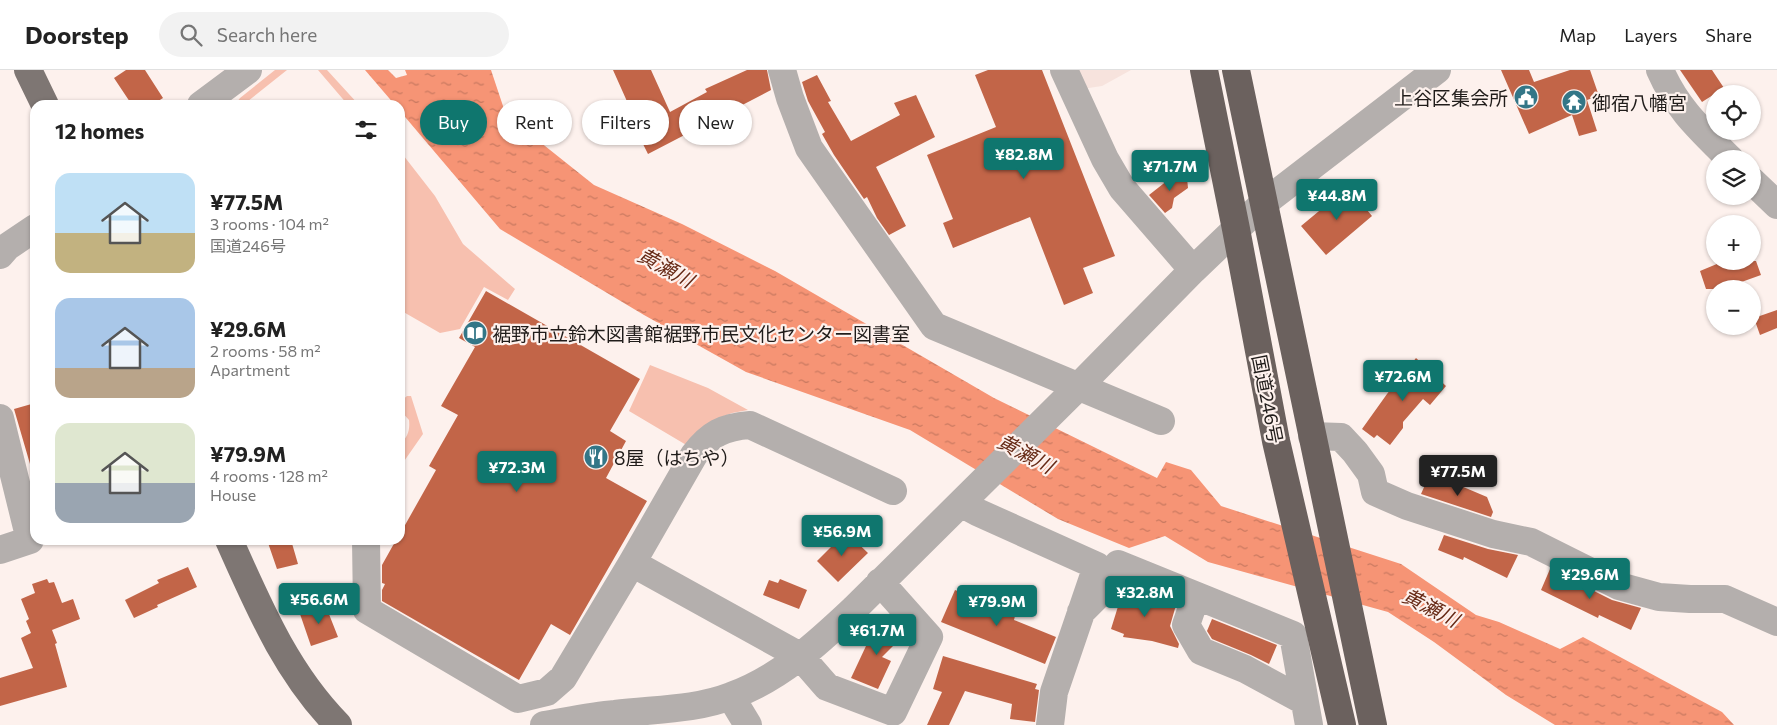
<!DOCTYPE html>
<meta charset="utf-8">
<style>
:root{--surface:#fff;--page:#f2f2f2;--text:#222;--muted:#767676;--line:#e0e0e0;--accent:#0f766e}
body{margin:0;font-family:Commissioner,"Noto Sans JP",sans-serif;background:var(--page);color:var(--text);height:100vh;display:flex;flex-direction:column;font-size:19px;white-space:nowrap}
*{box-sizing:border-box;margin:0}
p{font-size:16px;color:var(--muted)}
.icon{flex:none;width:28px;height:28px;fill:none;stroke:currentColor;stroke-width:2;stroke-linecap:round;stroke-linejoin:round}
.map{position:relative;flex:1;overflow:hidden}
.drawer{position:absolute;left:30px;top:30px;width:375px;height:445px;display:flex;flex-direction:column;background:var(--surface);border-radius:15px;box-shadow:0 1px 4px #0004}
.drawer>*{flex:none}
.guide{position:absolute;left:420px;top:30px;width:475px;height:45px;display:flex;gap:10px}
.buttons{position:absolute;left:1706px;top:15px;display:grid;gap:10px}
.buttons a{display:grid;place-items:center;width:55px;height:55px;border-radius:50%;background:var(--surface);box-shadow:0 1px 4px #0004;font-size:25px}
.price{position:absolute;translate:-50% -42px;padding:0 11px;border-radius:5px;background:var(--accent);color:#fff;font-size:16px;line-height:32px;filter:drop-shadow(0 1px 2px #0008)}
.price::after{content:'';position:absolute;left:50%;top:30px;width:15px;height:11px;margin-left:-8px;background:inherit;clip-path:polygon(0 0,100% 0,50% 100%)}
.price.current{background:#222;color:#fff}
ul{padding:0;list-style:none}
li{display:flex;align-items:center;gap:15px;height:125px;padding:0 25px}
li span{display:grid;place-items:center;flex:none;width:140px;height:100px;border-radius:15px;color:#555}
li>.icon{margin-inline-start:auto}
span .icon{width:60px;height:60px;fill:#fffc;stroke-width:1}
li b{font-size:21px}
h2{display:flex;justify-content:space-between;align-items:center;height:60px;padding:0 25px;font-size:21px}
.chip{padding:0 18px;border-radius:22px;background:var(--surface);box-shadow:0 1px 4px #0004;font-size:18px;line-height:45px}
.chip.current{background:var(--accent);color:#fff}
header{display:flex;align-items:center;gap:30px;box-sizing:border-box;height:70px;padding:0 25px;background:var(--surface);border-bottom:1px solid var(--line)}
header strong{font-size:24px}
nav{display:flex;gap:28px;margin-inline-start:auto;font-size:18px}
.search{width:350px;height:45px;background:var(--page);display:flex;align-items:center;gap:12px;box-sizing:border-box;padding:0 18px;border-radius:28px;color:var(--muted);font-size:19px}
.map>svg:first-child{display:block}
.built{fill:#f7e3dd}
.green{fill:#f7c0af}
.water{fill:url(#water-ripples)}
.building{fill:#c26548}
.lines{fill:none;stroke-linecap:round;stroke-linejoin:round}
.minor{stroke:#b4afad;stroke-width:28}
.major{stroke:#7e7673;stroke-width:28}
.highway{stroke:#6b615e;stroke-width:28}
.labels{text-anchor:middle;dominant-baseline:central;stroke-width:4.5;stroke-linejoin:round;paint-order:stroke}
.poi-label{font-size:19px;fill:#201c1a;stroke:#fdf1ed;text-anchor:start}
.street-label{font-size:19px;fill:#201c1a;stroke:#fdf1ed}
.water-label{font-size:20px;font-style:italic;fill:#672a16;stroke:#fdf1ed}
</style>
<header>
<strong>Doorstep</strong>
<div class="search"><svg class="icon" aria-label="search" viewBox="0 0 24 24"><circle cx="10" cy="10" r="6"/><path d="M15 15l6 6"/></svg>Search here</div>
<nav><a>Map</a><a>Layers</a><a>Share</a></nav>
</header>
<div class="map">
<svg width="1777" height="655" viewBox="0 0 1777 655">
<defs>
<pattern id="water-ripples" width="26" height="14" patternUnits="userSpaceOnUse" patternTransform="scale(1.25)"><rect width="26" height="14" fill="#f69475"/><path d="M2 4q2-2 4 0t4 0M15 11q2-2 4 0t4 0" fill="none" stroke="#c7785f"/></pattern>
</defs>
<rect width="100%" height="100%" fill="#fdf1ed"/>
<path class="built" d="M1074,0h57l-29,16 -20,3z"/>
<path class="green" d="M275,0h12l-44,35h-6v-3l3,-4z
M318,0h9l32,35h-11z
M400,81l35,45 28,48 52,45 -7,11 -24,-13 -24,42 -20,4 -40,-23z
M650,295l58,23 40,22 -16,3 -13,5 -31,28 -59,-35z
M407,326h4l12,38 -23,33v-23c8,-7 10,-14 9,-24l-9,-10v-8z"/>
<path class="water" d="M365,0h23l8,8 11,-3 -2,-5h86l15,45 88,70 88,39 93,47 219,127 163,80 9,-16 25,8 30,36 180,58 75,51 23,7 61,27 23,-12 139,75 12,13h-179l-49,-30 -72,-53 -46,-30 -180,-50 -43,-26 -36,12 -71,-29 -148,-89 -164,-58 -102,-57 -144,-86 -100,-118v-6h-5z"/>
<path class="building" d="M126,0h19l18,28 -11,7h-20l-18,-27z
M613,0h38l19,42 37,-20 -2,-3 42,-19h20l4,20 -123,64 -6,-12 -5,2 -10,-23 7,-4z
M988,0h54l73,186 -32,12 10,25 -29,12 -34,-88 -77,31 -10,-25 10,-4 -26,-64 69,-28 -21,-52z
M1501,0h28l5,12 36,-12h20l9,26 -12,4 10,31 -18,5 -7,-21 -43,19z
M1680,0h32l12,18 -22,14z
M817,5l14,26 -3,1 23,39 49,-26 -6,-12 22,-8 19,42 -59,30 30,59 -17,9 -12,-17 -10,-21 -3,2 -30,-44 -12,-21 3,-2 -17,-31 -6,-19z
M1177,103l10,5 1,10 -14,10 -2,10 -7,5 -16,-18z
M1348,117l24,29 -46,39 -25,-29z
M1724,191h32l5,14 -39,14h-16l-6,-18z
M486,221l154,88 -30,52 16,10 -20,37 41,23 -77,134 -19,-11 -32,56 -137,-79v-11l3,-6 -3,-1v-18l14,-25h4v-6l36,-64 -7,-4 29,-51 -17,-9 34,-59 -16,-9z
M1777,240v18l-17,7 -6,-17z
M1416,288l30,28 -16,19 -7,-6 -20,23v6l-13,17 -13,-10 -3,3 -12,-9 25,-35z
M35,333v60l-5,1 -16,-55z
M1429,406l30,14 2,-4 26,11 6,15 -2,5 -70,-23z
M846,462l22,21 -30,29 -21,-21z
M1444,465l44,14 30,6 -11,23 -43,-21 -1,3 -25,-10z
M267,470h24l7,24 -21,5z
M188,497l9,20 -40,18 1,2 -24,11 -9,-18 34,-17 -2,-3z
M1550,499l62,31 29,8 -10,22 -32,-15 -1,3 -57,-28z
M47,509l2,4 5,-1 8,21 11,-4 7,20 -28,11 5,13 -2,1 12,43 -67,19v-28l33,-10 -12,-30 10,-5 -5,-12 3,-2 -8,-20 14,-6 -3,-9z
M780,509l27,11 -8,19 -36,-14 6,-15 9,3z
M1125,514l31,12v4l20,5 -6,21 9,18 -1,4 -26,-7 -29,-4 1,-3 -13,-5z
M955,520l35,14 26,8 -2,8 42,17 -11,27 -104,-42z
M325,534l13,33 -27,9 -11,-32z
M892,549l13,15 -23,23 9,4 -13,28 -27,-11 15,-32z
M1212,549l65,26 -8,19 -18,-9 -39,-16 -5,-8z
M943,586l94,28 -2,5 4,1 -4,32 -25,-3 2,-15 -47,-13 -16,34h-22l15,-33 -9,-3z"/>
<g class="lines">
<path class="minor" d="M782,0l8,28 19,50 125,178 227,95
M1064,0l41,89 17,29 71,82
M1660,0c17,39 40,59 70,89
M201,35l47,-35
M1752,111l25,24
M0,185l7,-8 28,-19
M0,348l30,122 -30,10
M1312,366l29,1 14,15 16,22 4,18 32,14 86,28 38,8 88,44 40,11 31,2h35l52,23
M962,434l15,8 120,54 -43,126 -4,33
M366,470l1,70 151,89 29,-7 16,-14 69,-115 62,-108c16,-21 29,-28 56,-30l143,66
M632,493l168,93 27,31 66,25 36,-75 -49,-55
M1196,526l-10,29 15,26 44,18 59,32
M1081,542l19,-19 18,-29 175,71 16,90
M731,627l17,28
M544,655c24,-4 48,-9 71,-11 39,-5 80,-4 116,-18 48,-17 87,-53 123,-87l225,-223 114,-116 43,-41 28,-26 173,-133"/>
<path class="major" d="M28,0l17,35
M229,470c30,67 57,132 109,185"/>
<path class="highway" d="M1204,0l32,159 40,212 66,284
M1236,0l137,655"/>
</g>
<defs>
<symbol id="civic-disc" viewBox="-11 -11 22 22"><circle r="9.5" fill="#337687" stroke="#fdf1ed"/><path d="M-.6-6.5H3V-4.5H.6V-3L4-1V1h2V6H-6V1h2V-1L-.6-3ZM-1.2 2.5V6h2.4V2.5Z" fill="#fff"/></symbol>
<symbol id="temple-disc" viewBox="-11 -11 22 22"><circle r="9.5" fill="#337687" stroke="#fdf1ed"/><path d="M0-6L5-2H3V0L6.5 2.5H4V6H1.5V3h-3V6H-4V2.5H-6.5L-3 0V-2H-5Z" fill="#fff"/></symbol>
<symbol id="library-disc" viewBox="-11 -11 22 22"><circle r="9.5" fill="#337687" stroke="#fdf1ed"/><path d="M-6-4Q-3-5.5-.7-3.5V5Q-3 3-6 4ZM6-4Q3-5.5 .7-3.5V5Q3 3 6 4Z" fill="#fff"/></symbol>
<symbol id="restaurant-disc" viewBox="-11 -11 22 22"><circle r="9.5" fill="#337687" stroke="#fdf1ed"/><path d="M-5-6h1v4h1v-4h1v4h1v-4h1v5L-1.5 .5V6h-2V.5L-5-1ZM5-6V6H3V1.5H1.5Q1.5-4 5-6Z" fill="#fff"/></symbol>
</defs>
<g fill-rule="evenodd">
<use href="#civic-disc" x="1512" y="13" width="28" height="28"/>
<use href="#temple-disc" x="1560" y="18" width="28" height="28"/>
<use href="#library-disc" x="461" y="249" width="28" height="28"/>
<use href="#restaurant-disc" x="582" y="373" width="28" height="28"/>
</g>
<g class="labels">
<g class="poi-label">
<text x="1508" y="27" text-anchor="end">上谷区集会所</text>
<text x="1592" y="32">御宿八幡宮</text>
<text x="492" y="263">裾野市立鈴木図書館裾野市民文化センター図書室</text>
<text x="614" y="387">8屋（はちや）</text>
</g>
<g class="street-label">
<text transform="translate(1268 329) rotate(79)">国道246号</text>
</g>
<g class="water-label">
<text transform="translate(666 197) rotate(29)">黄瀬川</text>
<text transform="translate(1026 383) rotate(28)">黄瀬川</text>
<text transform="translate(1431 537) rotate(27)">黄瀬川</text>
</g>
</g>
</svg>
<div class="buttons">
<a><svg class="icon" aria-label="locate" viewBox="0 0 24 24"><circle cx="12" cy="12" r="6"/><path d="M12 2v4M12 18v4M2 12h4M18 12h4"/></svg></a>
<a><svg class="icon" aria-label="layers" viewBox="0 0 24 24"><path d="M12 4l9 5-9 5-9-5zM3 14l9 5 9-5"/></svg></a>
<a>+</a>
<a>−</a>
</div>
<b class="price" style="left:1024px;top:110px">¥82.8M</b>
<b class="price" style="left:1170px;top:122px">¥71.7M</b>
<b class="price" style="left:1337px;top:151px">¥44.8M</b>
<b class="price" style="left:1403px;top:332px">¥72.6M</b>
<b class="price" style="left:517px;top:423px">¥72.3M</b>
<b class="price current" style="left:1458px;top:427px">¥77.5M</b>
<b class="price" style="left:842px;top:487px">¥56.9M</b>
<b class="price" style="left:1590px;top:530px">¥29.6M</b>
<b class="price" style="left:1145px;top:548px">¥32.8M</b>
<b class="price" style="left:319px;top:555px">¥56.6M</b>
<b class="price" style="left:997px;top:557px">¥79.9M</b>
<b class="price" style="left:877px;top:586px">¥61.7M</b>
<div class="guide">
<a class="chip current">Buy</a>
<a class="chip">Rent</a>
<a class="chip">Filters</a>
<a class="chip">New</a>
</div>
<section class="drawer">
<h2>12 homes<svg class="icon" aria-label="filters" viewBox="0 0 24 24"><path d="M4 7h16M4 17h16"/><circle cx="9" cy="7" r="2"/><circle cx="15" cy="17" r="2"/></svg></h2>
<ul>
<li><span style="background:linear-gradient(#bfe0f5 60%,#c2b280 0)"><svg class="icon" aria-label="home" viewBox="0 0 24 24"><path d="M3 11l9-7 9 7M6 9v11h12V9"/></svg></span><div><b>¥77.5M</b><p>3 rooms · 104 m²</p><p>国道246号</p></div></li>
<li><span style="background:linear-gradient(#a9c7e8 70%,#b9a48a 0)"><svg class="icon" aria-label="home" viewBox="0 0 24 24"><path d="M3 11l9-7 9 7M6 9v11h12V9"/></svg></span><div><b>¥29.6M</b><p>2 rooms · 58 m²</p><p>Apartment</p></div></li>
<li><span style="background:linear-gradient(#dfe7d0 60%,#9aa5b1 0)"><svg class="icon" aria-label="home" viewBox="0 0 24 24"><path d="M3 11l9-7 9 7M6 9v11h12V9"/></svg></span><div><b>¥79.9M</b><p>4 rooms · 128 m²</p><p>House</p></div></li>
</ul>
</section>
</div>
